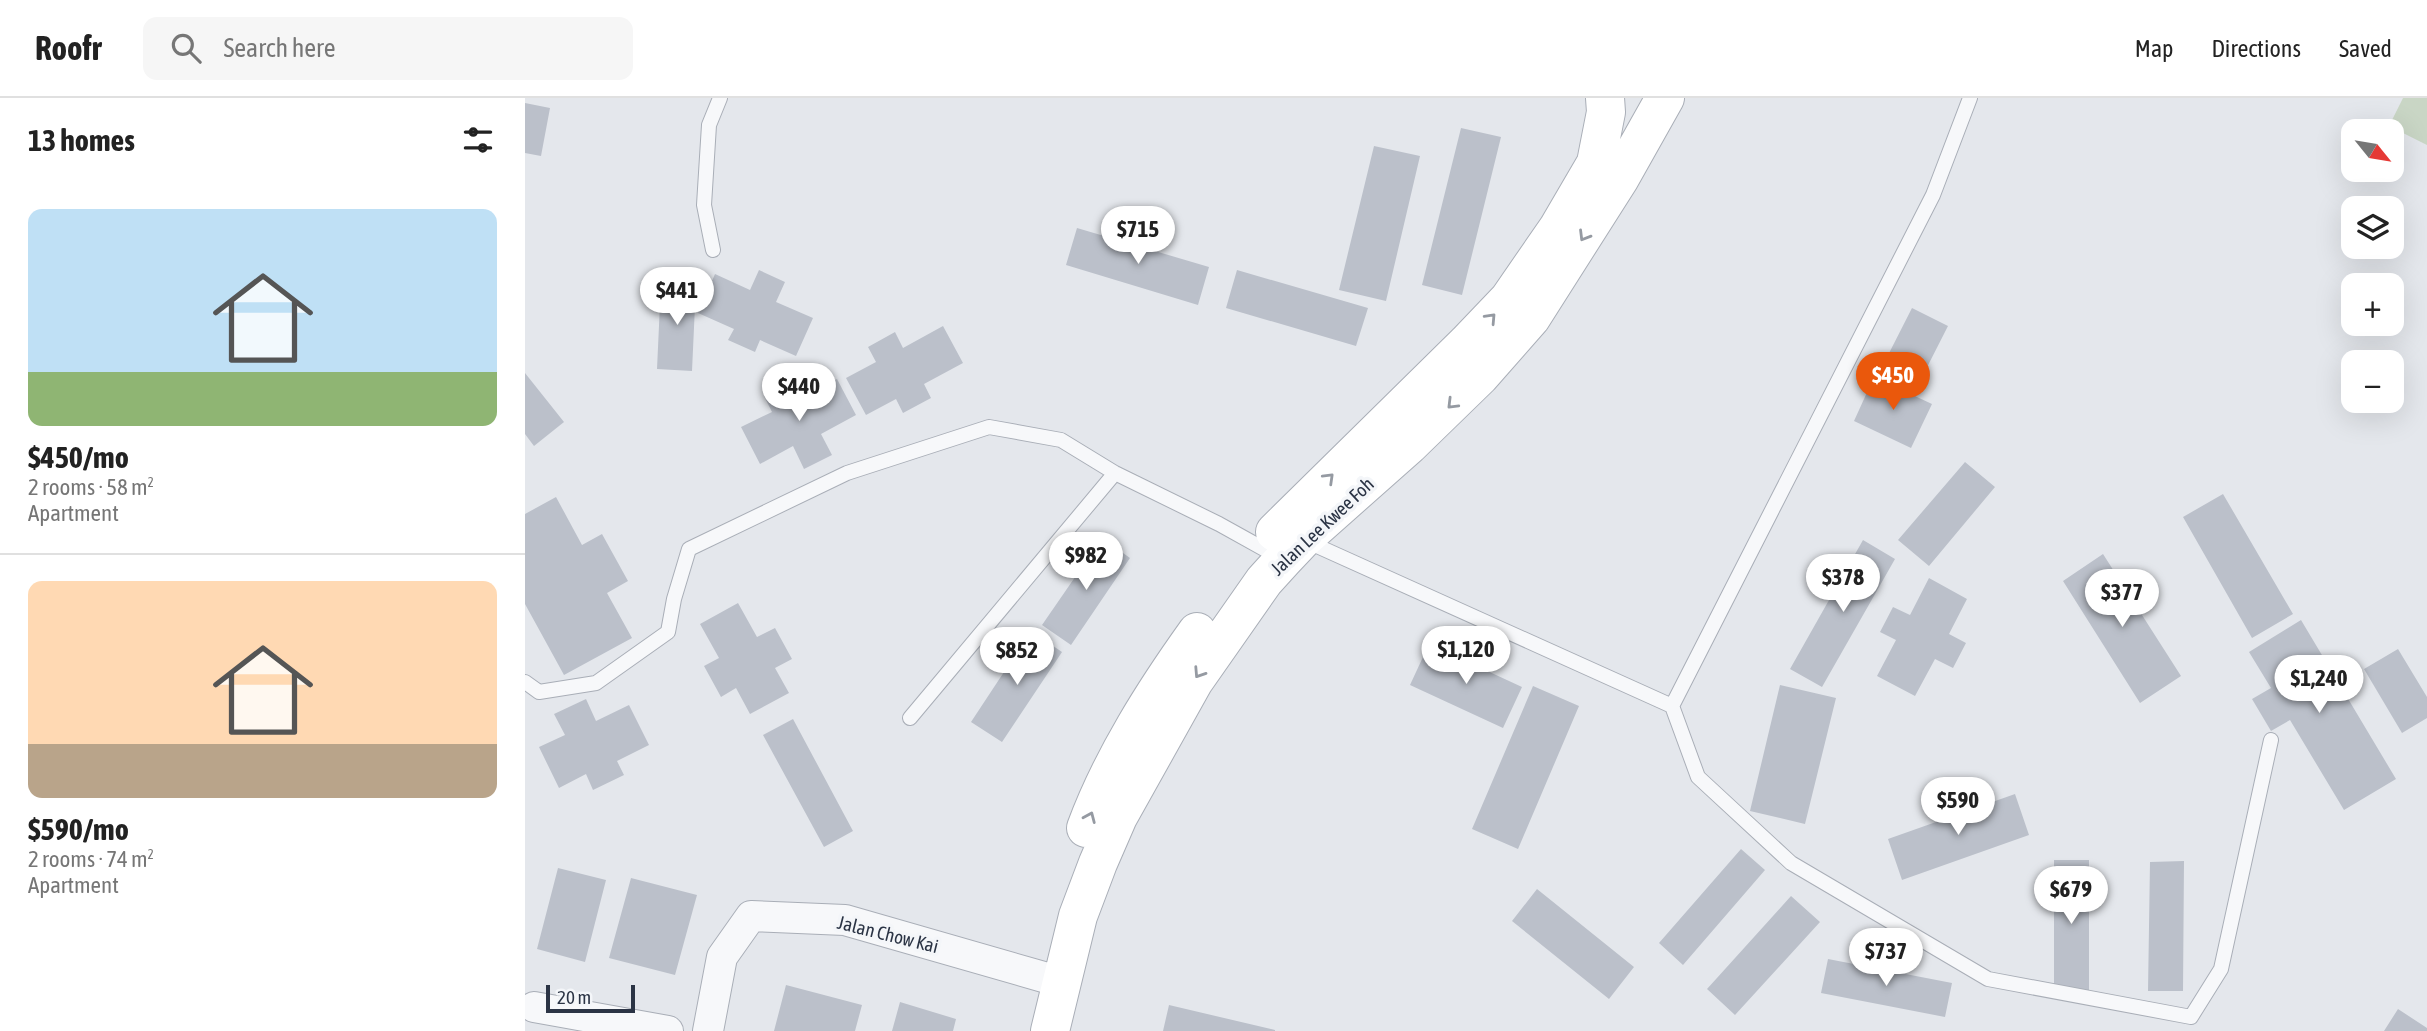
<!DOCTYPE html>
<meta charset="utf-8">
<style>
:root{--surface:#fff;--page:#f6f6f6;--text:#222;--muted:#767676;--line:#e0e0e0;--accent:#ea580c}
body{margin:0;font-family:"Asap Condensed",sans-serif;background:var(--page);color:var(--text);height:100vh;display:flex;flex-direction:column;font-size:26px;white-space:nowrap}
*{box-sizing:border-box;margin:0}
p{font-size:23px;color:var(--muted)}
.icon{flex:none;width:38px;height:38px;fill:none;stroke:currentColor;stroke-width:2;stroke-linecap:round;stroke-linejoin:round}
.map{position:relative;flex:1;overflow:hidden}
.panel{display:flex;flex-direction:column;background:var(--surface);width:525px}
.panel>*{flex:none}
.needle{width:46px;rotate:120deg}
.controls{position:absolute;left:1816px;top:21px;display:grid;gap:14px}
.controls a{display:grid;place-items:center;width:63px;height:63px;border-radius:14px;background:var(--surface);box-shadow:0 7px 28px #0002;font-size:35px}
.scale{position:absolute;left:21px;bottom:18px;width:89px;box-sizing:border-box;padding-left:7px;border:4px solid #2b3445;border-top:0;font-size:19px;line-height:24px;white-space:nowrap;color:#2b3445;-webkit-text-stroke:5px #f4f6f9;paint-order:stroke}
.price{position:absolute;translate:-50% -60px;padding:0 16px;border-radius:24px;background:#fff;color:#222;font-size:23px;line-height:46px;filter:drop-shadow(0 2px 4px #0008)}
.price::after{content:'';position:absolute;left:50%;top:42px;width:21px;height:16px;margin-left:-10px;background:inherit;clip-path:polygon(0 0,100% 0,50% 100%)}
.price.selected{background:var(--accent);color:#fff}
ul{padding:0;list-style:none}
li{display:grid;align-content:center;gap:14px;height:371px;padding:0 28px}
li+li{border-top:2px solid var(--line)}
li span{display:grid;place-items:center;height:217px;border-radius:14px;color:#555}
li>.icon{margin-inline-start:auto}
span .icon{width:126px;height:126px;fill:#fffc;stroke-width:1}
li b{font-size:30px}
h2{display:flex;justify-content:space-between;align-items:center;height:84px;padding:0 28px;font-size:30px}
header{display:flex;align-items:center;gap:42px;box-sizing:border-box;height:98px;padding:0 35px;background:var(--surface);border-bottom:2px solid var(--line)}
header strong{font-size:33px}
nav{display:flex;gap:38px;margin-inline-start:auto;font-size:24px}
.search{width:490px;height:63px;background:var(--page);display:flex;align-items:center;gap:18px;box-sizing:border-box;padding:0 24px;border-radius:14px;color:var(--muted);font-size:26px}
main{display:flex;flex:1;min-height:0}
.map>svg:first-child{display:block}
.green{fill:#c9d6c5}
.building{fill:#bbc0ca}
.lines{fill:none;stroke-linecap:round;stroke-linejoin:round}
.lane-casing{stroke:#a9aeb7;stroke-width:16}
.street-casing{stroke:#a9aeb7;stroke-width:32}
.secondary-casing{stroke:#a9aeb7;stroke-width:40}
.lane{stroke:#f7f8fa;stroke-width:14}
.street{stroke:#f7f8fa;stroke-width:30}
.secondary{stroke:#fff;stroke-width:38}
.oneway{stroke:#959aa2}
.labels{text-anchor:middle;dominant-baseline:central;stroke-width:7;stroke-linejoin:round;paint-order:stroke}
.street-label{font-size:19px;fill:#2b3445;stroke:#f4f6f9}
</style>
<header>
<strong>Roofr</strong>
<div class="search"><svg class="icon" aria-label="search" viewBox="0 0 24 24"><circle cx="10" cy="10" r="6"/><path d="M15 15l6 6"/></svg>Search here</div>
<nav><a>Map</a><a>Directions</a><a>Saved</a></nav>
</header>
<main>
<section class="panel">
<h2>13 homes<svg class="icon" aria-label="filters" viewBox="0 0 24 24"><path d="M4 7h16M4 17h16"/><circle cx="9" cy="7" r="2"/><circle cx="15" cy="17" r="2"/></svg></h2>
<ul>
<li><span style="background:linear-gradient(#bfe0f5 75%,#8fb573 0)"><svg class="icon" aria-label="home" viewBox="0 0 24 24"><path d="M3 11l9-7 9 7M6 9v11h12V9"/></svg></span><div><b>$450/mo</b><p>2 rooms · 58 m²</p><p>Apartment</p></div></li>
<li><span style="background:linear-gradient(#ffd9b3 75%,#b9a48a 0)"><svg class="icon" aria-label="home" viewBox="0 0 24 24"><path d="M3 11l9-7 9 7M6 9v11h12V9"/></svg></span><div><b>$590/mo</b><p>2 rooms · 74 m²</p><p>Apartment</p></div></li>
</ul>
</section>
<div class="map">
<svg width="1902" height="933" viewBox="0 0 1902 933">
<rect width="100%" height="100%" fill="#e4e7ec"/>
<path class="green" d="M1878,0h24v47l-38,-19z"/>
<path class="building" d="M0,5l25,5 -9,48 -16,-3z
M936,30l40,9 -39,158 -40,-10z
M849,48l46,10 -34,145 -47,-11z
M552,130l132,39 -11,38 -132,-40z
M234,172l26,12 -9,20 37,16 -17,38 -36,-16 -5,12 -27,-12 6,-11 -36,-16 17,-39 35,16z
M712,172l131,38 -12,38 -130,-38z
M136,184l35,2 -4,87 -35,-2z
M1387,210l36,18 -29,57 -36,-18z
M418,228l20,37 -39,21 7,14 -28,15 -7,-14 -30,16 -20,-37 30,-16 -8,-15 27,-15 8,16z
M0,275l39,49 -30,24 -9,-12z
M1349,279l58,27 -21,44 -57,-27z
M312,281l19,36 -35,19 11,21 -28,14 -11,-23 -33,18 -19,-37 31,-15 -8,-16 28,-14 9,16z
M1440,364l30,25 -66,79 -31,-26z
M1698,396l70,120 -41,24 -69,-121z
M31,399l26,48 20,-11 26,47 -21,12 25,45 -68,37 -39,-71v-90z
M577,440l28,20 -59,87 -29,-20z
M1338,442l32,19 -73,128 -32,-18z
M1578,456l78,122 -41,27 -77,-122z
M1404,480l38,21 -18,35 17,9 -13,25 -18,-9 -20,37 -38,-20 19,-36 -16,-8 13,-25 17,8z
M213,505l19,34 18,-9 17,31 -17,9 14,25 -39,21 -14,-26 -15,9 -17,-31 15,-8 -19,-34z
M1776,522l95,159 -52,31 -54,-90 -19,11 -19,-32 19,-11 -22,-36z
M506,533l31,21 -60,90 -31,-20z
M904,546l93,43 -19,41 -93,-43z
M1873,551l29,48v21l-25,15 -38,-64z
M1255,587l56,13 -31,126 -55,-13z
M1008,588l46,20 -61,143 -46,-20z
M61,601l10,22 33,-16 20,40 -32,16 7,14 -31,15 -7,-16 -27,14 -20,-41 26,-12 -11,-21z
M268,621l60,112 -29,16 -61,-112z
M1490,696l14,41 -127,45 -14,-41z
M1216,751l24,21 -82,95 -24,-22z
M1529,762h35v131h-35z
M1659,763l-1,130h-35l2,-129z
M33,770l48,12 -21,82 -48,-13z
M106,780l66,17 -22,80 -66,-17z
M1012,791l97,78 -25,32 -97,-78z
M1266,798l29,26 -85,93 -28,-26z
M1303,861l124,24 -7,34 -124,-24z
M261,887l76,20 -7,26h-81z
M375,904l56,17 -3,12h-61z
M644,907l106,25v1h-112z
M1873,911l29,19v3h-43z"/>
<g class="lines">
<defs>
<path id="lane" d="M188,152l-9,-45 5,-80 11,-27
M781,443l366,165 26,71 93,86 197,116 203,38 30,-48 50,-229
M0,584l14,10 57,-9 72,-51 6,-33 15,-50 158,-76 142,-46 72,13 54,33 104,51 63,35
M1147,608l261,-511 37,-97
M385,620l205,-245"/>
<path id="street" d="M9,909l134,24
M183,933l14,-74 29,-41 94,4 216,62"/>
<path id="secondary" d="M750,434l192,-189 42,-44 49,-71 38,-65 10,-51 -1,-14
M561,730c26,-70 68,-136 111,-196
M525,933l28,-115 20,-53 20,-46 76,-136 70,-100 20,-22 19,-20 106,-94 71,-69 51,-58 89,-140 45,-80"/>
</defs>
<use href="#lane" class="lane-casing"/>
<use href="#street" class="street-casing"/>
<use href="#secondary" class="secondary-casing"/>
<use href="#lane" class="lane"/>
<use href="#street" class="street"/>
<use href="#secondary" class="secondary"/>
</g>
<defs><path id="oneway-chevron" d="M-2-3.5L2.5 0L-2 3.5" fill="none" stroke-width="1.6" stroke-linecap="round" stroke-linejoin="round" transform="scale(1.75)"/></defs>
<g class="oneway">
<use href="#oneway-chevron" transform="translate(1059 138) rotate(121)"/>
<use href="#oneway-chevron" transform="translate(966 220) rotate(-47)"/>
<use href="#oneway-chevron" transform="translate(927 306) rotate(135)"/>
<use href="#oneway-chevron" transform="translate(804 380) rotate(-44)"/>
<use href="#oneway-chevron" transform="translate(674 575) rotate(123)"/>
<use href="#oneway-chevron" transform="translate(565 719) rotate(-67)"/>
</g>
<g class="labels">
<g class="street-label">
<text transform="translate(797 428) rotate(-43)">Jalan Lee Kwee Foh</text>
<text transform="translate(363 836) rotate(14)">Jalan Chow Kai</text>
</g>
</g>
</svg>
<div class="controls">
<a><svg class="needle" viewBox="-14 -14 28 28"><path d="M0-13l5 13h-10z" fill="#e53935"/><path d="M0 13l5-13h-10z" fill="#767676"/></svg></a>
<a><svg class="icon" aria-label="layers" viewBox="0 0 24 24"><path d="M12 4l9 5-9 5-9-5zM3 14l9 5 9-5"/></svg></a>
<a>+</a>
<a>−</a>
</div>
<div class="scale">20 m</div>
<b class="price" style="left:613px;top:168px">$715</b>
<b class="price" style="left:152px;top:229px">$441</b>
<b class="price selected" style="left:1368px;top:314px">$450</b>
<b class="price" style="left:274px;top:325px">$440</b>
<b class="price" style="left:561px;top:494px">$982</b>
<b class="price" style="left:1318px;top:516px">$378</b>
<b class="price" style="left:1597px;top:531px">$377</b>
<b class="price" style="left:941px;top:588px">$1,120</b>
<b class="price" style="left:492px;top:589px">$852</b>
<b class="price" style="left:1794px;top:617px">$1,240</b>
<b class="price" style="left:1433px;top:739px">$590</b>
<b class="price" style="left:1546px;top:828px">$679</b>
<b class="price" style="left:1361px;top:890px">$737</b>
</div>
</main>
